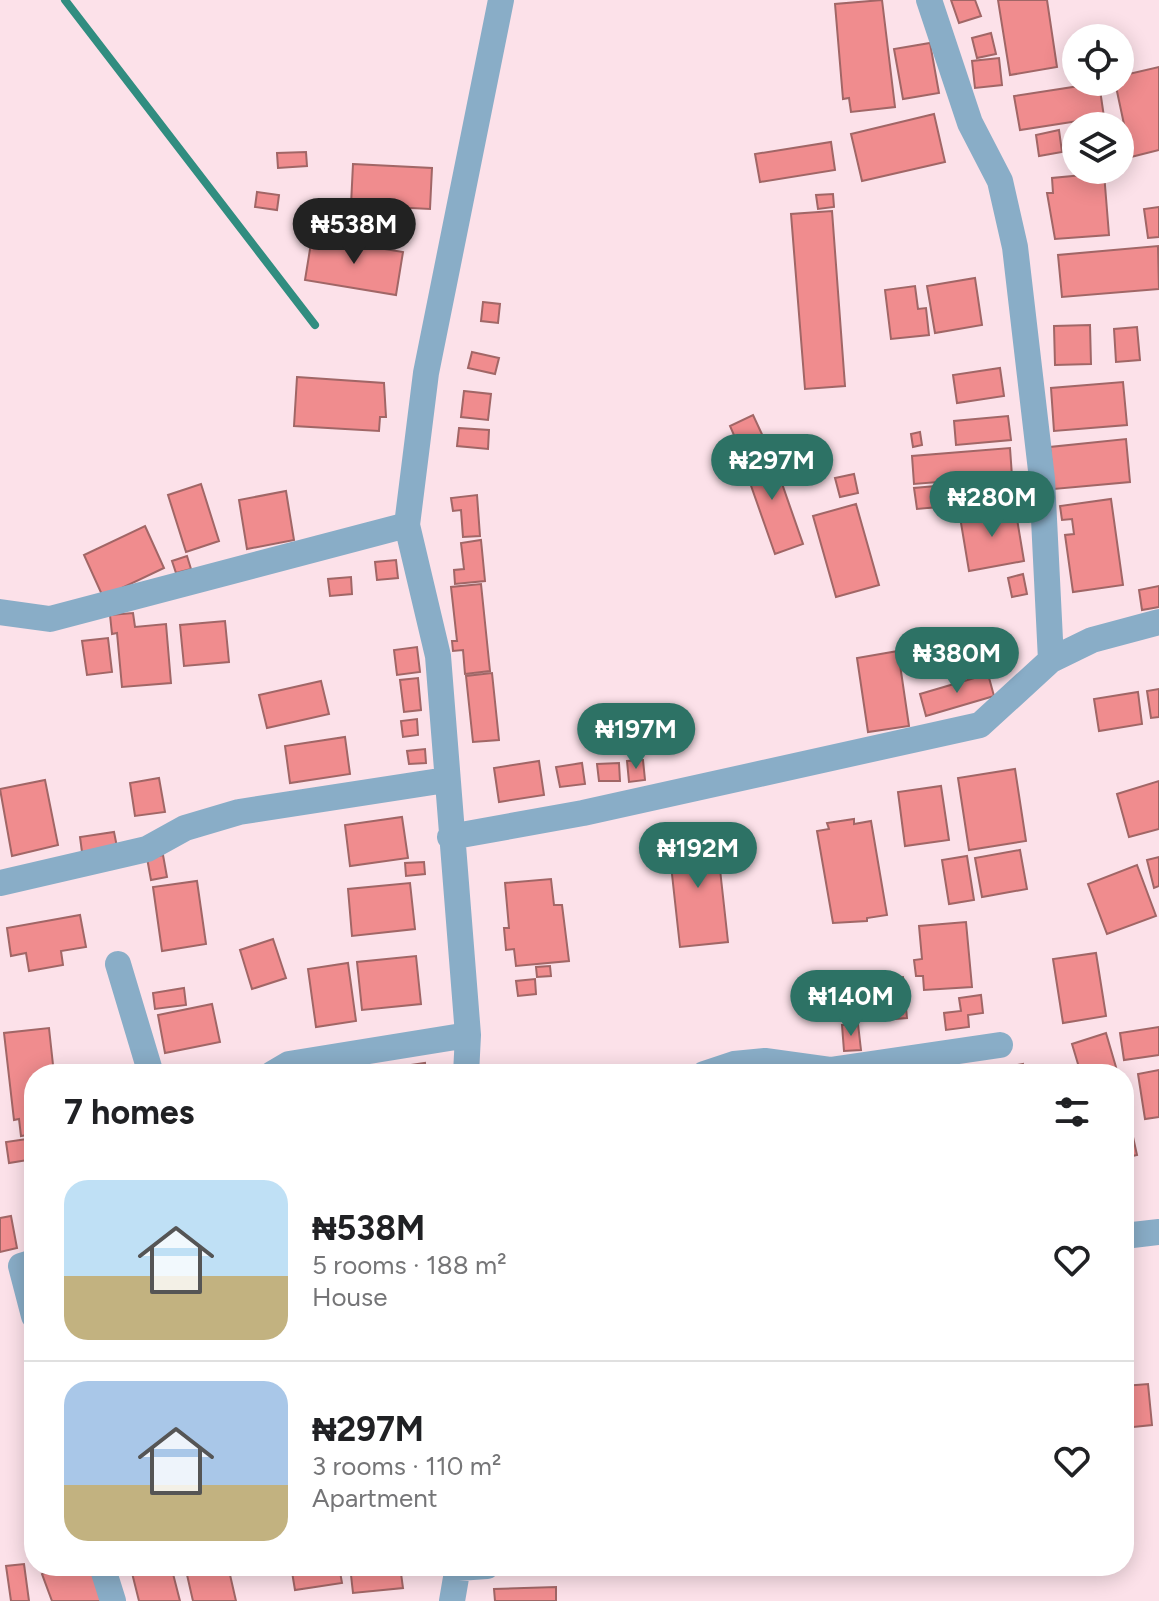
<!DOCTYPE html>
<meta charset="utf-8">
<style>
:root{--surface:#fff;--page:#f2f2f2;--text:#202124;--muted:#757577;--line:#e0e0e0;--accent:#2d7265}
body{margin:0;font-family:Figtree,sans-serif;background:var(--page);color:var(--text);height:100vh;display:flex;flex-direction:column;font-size:30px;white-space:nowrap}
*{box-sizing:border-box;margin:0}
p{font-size:26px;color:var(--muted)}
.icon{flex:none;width:44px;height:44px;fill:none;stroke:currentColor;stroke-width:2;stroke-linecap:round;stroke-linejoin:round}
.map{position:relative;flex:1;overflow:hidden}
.details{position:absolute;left:24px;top:1064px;width:1110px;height:512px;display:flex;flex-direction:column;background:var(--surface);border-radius:32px;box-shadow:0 4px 20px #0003}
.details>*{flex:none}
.tools{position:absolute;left:1062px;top:24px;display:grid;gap:16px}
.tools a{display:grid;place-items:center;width:72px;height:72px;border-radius:50%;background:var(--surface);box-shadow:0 4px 20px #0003;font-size:40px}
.price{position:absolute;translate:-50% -68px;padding:0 18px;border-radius:28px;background:var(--accent);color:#fff;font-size:26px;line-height:52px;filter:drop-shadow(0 2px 4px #0008)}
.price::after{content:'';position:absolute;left:50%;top:48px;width:24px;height:18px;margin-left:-12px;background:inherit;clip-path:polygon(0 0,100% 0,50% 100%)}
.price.selected{background:#222;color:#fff}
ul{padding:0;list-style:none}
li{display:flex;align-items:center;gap:24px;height:200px;padding:0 40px}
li+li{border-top:2px solid var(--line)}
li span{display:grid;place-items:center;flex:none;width:224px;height:160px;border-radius:24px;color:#555}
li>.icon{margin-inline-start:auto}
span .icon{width:96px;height:96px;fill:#fffc;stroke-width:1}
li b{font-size:34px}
h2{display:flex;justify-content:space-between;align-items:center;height:96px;padding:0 40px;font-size:34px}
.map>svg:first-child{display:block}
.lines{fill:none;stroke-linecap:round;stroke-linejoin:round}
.stream{stroke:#318d80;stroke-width:8}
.building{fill:#f08c8e;stroke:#a16666;stroke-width:2}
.minor{stroke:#89adc7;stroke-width:26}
</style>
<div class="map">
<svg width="1159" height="1601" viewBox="0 0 1159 1601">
<rect width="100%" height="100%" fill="#fce1e9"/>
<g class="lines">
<path class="stream" d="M65,0l250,325"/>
</g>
<path class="building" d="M882,0l13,107 -44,5 -2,-14 -6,1 -8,-95z
M951,0h24l6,16 -22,7z
M998,0h49l10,67 -47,8z
M991,33l5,21 -19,4 -5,-20z
M930,43l9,50 -36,6 -9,-50z
M999,58l3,27 -27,3 -3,-27z
M1159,67v83l-28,7 -16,-75h5v-6z
M1099,83l5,34 -84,13 -6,-34z
M934,114l11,48 -83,19 -11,-47z
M1059,130l3,22 -23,4 -3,-21z
M831,142l4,28 -75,12 -5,-28z
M306,152l1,14 -29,2 -1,-15z
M353,164l79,4 -2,41 -79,-4z
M1104,173l5,62 -54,4 -8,-46h6l-1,-15z
M257,192l22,3 -2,15 -22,-3z
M833,194l1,13 -16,2 -2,-14z
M1159,207v30l-11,1 -4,-29z
M832,211l13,175 -40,3 -14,-175z
M312,237l91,15 -7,43 -91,-15z
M1158,246l1,43 -97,8 -4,-42z
M975,278l7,47 -47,8 -8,-47z
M915,286l3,23 8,-1 3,27 -38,4 -6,-49z
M483,302l17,2 -2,19 -17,-2z
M1090,325l1,39 -36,1 -1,-39z
M1137,327l3,33 -24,2 -2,-33z
M472,352l27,6 -4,16 -27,-6z
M1000,368l4,28 -47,7 -4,-28z
M297,377l87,6 2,34h-6l-1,14 -85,-5z
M1123,382l4,43 -73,6 -3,-43z
M464,391l27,3 -3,26 -27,-3z
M753,415l14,30 -24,11 -13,-30z
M1008,416l3,24 -55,5 -2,-24z
M459,428l30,2 -1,19 -31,-3z
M920,432l2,13 -9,2 -2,-13z
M1126,439l4,43 -76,7 -4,-42z
M1010,448l2,28 -98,8 -2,-28z
M770,449l33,95 -28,10 -33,-94z
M854,474l4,19 -18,4 -5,-19z
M201,484l18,57 -33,11 -18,-57z
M947,485l2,21 -32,3 -3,-21z
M286,491l8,49 -47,9 -8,-49z
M477,495l3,41 -17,1 -2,-27 -8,1 -2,-13z
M1111,499l12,86 -50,7 -8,-57 9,-1 -2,-15 -10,1 -2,-14z
M856,504l23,81 -43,12 -23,-81z
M1015,507l9,54 -55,10 -9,-54z
M145,526l19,42 -61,29 -19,-42z
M481,540l4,41 -30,3 -1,-14 10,-1 -3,-26z
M187,556l4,13 -15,4 -4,-12z
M396,560l2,18 -21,2 -2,-18z
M1023,574l4,20 -15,3 -4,-19z
M351,577l1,17 -22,2 -2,-17z
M481,584l9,87 -25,3 -2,-24 -10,1 -1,-10h5l-6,-54z
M1159,586v21l-17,3 -3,-20z
M133,613l2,14 31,-3 5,59 -49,4 -5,-54 -5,1 -2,-19z
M225,621l4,41 -45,4 -4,-41z
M108,638l4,34 -25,3 -5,-34z
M417,647l3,25 -23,3 -3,-25z
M898,651l11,75 -41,6 -11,-74z
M492,673l7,67 -26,2 -7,-66z
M988,674l6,22 -68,20 -6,-22z
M418,678l3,32 -17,2 -4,-32z
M321,681l8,33 -62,14 -8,-33z
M1159,689v28l-8,1 -4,-27z
M1138,692l4,32 -43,7 -5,-32z
M417,719l1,16 -15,2 -2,-16z
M345,737l5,37 -60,9 -5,-37z
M425,749l1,14 -17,1 -2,-13z
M643,760l2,20 -16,2 -2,-21z
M539,761l5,34 -45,7 -5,-34z
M582,763l3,21 -25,3 -4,-20z
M619,763l1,18h-21l-2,-17z
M1015,769l11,72 -57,9 -11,-72z
M159,778l6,34 -30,4 -5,-33z
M45,780l13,65 -46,11 -12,-67z
M1159,781v48l-30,8 -12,-43z
M941,786l8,54 -44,6 -7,-54z
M402,817l6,41 -58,8 -5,-41z
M854,819v5l17,-3 16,94 -20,3v3l-34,2 -16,-92 12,-2 -2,-6z
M114,832l3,15 -35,5 -2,-15z
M716,833l12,109 -48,5 -12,-109z
M1020,850l7,39 -45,8 -7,-39z
M163,855l4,22 -16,3 -4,-22z
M967,856l7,44 -25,4 -7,-44z
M1159,857v29l-5,2 -7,-28z
M424,862l1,12 -19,2 -1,-13z
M1137,865l19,51 -49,18 -19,-50z
M551,879l3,26h8l7,56 -53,5 -2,-17 -8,1 -2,-22h5l-4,-45z
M197,881l9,63 -44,7 -9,-64z
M410,883l5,46 -63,7 -4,-47z
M80,915l6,32 -25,4 2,14 -34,6 -3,-18 -15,3 -4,-28z
M966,922l6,65 -48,3 -1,-14h-7l-2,-16 8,-1 -3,-33z
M273,939l13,39 -34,11 -12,-39z
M1096,953l10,63 -43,7 -10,-64z
M416,956l5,48 -59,6 -5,-48z
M348,963l8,58 -40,6 -8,-58z
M550,966l1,10 -14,1 -1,-10z
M903,977l4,41 -37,3 -4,-41z
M535,979l1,15 -18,2 -2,-15z
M184,988l2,17 -31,4 -2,-16z
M981,995l2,18 -15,2 1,12 -23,3 -2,-17 17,-2 -2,-13z
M212,1004l8,38 -55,11 -7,-38z
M858,1024l3,26 -17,1 -2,-26z
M1159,1027v28l-35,5 -4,-27z
M49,1028l5,46h-20v60l-13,2 -2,-17 -5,1 -10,-87z
M1106,1033l12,41h-37l-9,-30z
M425,1063l1,11h-70v-1z
M1023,1064l1,10h-23l-1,-6z
M1159,1070v47l-14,2 -7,-45z
M1124,1104l8,24 -8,2z
M1133,1137l4,18 -13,3v-18z
M34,1138v21l-25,4 -3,-21z
M11,1216l6,32 -17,4v-34z
M1148,1384l4,41 -28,3v-42z
M24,1564l5,37h-18l-5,-35z
M65,1566h28l12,35h-53l-10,-27z
M141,1566h30l9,35h-41l-8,-32z
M185,1566h43l8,35h-43z
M291,1566h48l3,17 -47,7z
M350,1566h50l3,22 -50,5z
M556,1587v14h-61l-1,-12z"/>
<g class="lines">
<path class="minor" d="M929,0l41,123 30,58 15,66 27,232 9,181
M0,612l50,7 357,-94
M450,837l133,-24 397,-88 71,-65 41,-20 67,-18
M0,883l147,-34 38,-21 54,-16 207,-32
M118,964l33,110
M272,1074l17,-10 179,-29
M466,1074l2,-39 -30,-379 -31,-131 19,-152 75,-373
M704,1074l30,-10 31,-3 65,9 170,-25
M1124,1236l35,-4
M34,1262l-13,4 13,50
M102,1566l11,35
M458,1568l29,-2
M452,1601l6,-35"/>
</g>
</svg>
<div class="tools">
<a><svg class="icon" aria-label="locate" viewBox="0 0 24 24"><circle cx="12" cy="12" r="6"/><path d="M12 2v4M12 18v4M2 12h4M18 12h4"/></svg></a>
<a><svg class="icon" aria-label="layers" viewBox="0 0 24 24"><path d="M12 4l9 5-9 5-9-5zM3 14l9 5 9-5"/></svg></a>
</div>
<b class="price selected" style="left:354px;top:266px">₦538M</b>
<b class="price" style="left:772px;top:502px">₦297M</b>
<b class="price" style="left:992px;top:539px">₦280M</b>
<b class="price" style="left:957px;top:695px">₦380M</b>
<b class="price" style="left:636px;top:771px">₦197M</b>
<b class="price" style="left:698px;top:890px">₦192M</b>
<b class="price" style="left:851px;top:1038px">₦140M</b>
<section class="details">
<h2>7 homes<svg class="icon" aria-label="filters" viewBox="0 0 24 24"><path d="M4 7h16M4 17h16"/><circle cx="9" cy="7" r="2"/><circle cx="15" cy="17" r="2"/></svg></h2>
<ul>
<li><span style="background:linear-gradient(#bfe0f5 60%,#c2b280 0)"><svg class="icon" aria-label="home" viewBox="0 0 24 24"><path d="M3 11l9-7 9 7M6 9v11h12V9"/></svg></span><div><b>₦538M</b><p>5 rooms · 188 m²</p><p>House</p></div><svg class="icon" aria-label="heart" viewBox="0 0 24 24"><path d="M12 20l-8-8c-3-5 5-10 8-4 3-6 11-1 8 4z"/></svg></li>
<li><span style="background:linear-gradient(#a9c7e8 65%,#c2b280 0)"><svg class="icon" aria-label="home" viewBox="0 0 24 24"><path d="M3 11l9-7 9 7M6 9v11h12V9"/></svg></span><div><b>₦297M</b><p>3 rooms · 110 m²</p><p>Apartment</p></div><svg class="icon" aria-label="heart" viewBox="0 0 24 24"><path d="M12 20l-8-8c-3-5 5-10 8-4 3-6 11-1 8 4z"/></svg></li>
</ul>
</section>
</div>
